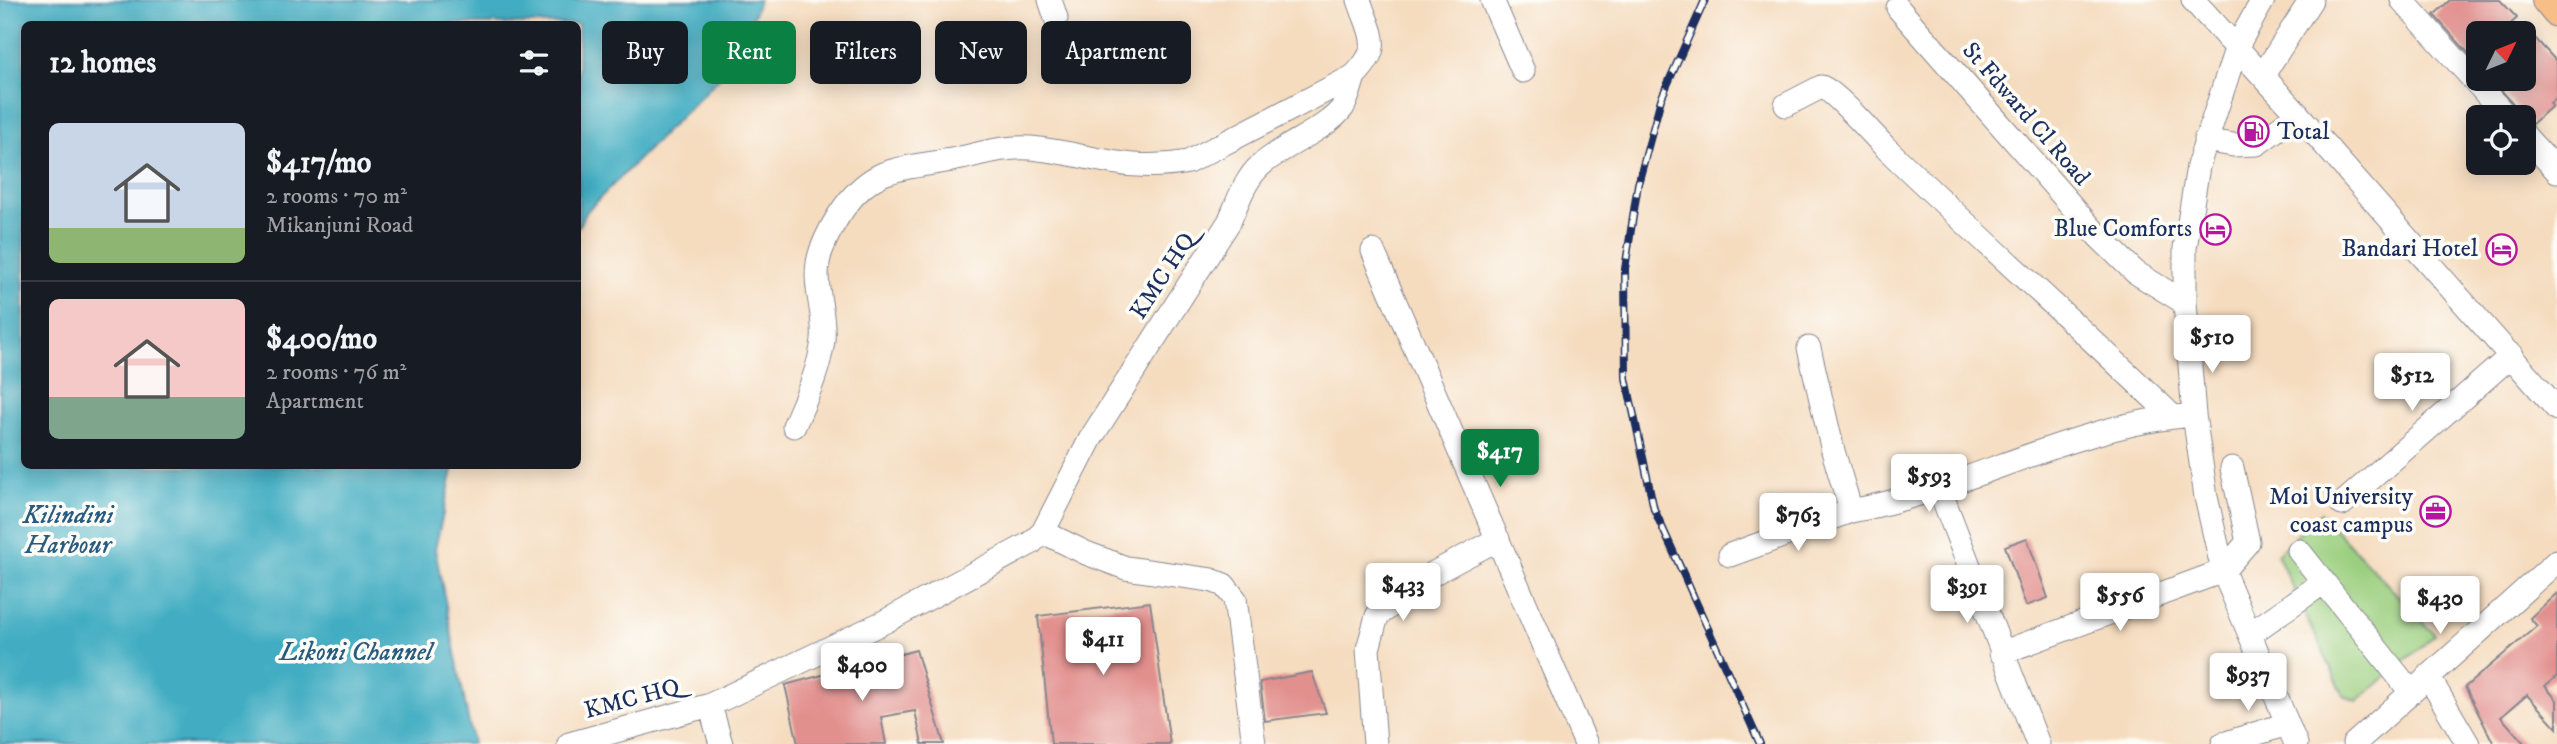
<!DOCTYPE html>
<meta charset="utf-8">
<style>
:root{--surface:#171b24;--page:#242831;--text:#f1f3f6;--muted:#9ea1a6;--line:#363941;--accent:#0b8043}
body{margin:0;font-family:"IM FELL DW Pica",serif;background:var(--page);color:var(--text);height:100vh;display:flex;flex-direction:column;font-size:26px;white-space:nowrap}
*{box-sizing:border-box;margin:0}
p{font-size:23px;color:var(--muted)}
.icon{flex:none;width:38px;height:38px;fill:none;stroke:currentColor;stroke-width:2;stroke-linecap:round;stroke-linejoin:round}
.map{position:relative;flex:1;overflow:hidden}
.panel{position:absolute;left:21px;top:21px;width:560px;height:448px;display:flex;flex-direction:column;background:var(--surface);border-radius:10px;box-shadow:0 4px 18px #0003}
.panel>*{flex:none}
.hud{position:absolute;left:602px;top:21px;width:665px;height:63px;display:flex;gap:14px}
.needle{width:46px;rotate:47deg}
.tools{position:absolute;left:2466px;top:21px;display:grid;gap:14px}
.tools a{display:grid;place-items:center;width:70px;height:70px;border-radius:10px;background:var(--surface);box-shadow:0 4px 18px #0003;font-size:35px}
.price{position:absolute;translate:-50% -60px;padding:0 16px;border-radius:7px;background:#fff;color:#222;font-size:23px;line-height:46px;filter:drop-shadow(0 2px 4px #0008)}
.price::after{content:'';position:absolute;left:50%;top:42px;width:21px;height:16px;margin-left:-10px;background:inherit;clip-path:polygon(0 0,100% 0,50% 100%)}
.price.selected{background:var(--accent);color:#fff}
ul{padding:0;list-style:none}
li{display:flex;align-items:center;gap:21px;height:175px;padding:0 28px}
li+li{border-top:2px solid var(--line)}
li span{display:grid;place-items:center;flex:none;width:196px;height:140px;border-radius:10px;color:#555}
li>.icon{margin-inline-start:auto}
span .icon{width:84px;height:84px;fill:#fffc;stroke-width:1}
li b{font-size:30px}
h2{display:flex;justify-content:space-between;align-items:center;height:84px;padding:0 28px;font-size:30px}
.pill{padding:0 24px;border-radius:10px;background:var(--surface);box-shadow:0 4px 18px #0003;font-size:24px;line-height:63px}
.pill.selected{background:var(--accent);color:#fff}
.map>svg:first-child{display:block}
.green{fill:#9bcf7f;stroke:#5b7f6e;stroke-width:2}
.water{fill:#43adc2;stroke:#2f6e90;stroke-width:2}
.building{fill:#e2908e}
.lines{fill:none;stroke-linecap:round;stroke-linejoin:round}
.minor-casing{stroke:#88868e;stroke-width:25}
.major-casing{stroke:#88868e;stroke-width:32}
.minor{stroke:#fff;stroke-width:23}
.major{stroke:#f7be87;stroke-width:30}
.rail-casing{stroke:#1b2f5e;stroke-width:8}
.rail{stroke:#fdfcf7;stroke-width:5;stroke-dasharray:16;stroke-linecap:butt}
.labels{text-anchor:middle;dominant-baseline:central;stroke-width:7;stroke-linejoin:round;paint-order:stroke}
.street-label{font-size:24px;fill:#1b2f5e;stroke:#fdfcf7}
.poi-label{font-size:24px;fill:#1b2f5e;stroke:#fdfcf7;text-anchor:end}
.water-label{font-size:26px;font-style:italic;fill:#295b81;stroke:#fdfcf7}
</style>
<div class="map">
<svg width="2557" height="744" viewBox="0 0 2557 744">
<rect width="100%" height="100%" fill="#fdfcf7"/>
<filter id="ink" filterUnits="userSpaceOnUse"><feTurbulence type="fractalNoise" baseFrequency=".0143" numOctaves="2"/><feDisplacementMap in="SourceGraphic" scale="14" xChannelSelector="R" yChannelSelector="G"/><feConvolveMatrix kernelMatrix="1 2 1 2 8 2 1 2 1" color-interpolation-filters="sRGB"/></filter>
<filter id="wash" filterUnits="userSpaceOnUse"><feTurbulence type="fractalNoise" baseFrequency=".00686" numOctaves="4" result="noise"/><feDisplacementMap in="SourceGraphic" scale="28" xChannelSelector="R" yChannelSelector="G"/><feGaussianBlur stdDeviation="1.57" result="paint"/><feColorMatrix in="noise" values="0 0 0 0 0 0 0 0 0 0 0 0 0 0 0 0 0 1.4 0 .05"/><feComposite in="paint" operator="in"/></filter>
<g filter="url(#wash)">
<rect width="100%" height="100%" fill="#f5dcbf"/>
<path class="green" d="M2320,513l115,122 -78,66 -13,-5 -67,-142z"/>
<path class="water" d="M0,0h759l-21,59 -151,152 -9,17v-204h-554v442h430l-19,83 38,195h-473z"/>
<g id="blocks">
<path class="building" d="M2450,0h50l17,18 -16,15h-23v31l-44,-49z
M2524,26l33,36v35l-7,6 2,3 -20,18 -8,-3 -7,-13 -26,-29h33z
M2027,538l21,60 -22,8 -21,-60z
M2557,593v83l-12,10 12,14v28l-30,-33 -26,22 24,27h-31l-29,-57 72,-61 -7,-8z
M1150,602l20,142h-119l-13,-128z
M916,650l28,94h-22l-7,-33 -34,6 5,27h-88l-13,-59z
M1312,672l14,41 -61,8 -5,-39z"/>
</g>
</g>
<g filter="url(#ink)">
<use href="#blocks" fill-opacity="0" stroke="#88868e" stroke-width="2"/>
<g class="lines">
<defs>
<path id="minor" d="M1050,0l6,18
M1492,0l31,71
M2193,0l110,120 254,289
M2263,0l-26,46 -39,120 -13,82v55l9,112 12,82 17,74 73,173
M2402,0l105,117
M1898,8l201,229 36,35 50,31
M2263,75l48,-75
M1786,105l35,-18c13,3 52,48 65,61 94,91 192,177 286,268
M2524,135l33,36
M2205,140l28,5 24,-1 41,-30
M1373,251l213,493
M1809,348l24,103 18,60c115,-21 226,-88 343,-96
M794,426c12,-28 25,-55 29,-86 3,-30 -13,-58 -2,-89 11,-29 32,-64 62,-77 23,-9 50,-10 73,-15 24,-5 49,-13 74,-11 58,5 96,26 158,14l166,-86c30,-30 17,-40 5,-76
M1939,488l99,256
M2342,504l170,-149
M1043,532l43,21 40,15 85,12 13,5 11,14 19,145
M2299,551l112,141
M1730,555l121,-44
M2250,634l74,-52
M2001,653l222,-82 25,-29 -16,-74
M2428,676l40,68
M710,705l11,39
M569,744l141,-39 174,-83 147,-79 12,-11 48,-94 138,-216c8,-18 16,-43 31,-56 22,-21 67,-36 83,-59 5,-9 8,-21 11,-31
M1375,744l-7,-95 9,-33 57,-43 64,-34
M2223,744l64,-20
M2354,744l203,-183"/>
<path id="major" d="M2547,0l10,12"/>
</defs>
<use href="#minor" class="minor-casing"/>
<use href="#major" class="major-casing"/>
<use href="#minor" class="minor"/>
<use href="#major" class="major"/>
<defs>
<path id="rail" d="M1705,0l-44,99 -23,85 -13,85 1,109 28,131 106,235"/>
</defs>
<use href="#rail" class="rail-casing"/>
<use href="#rail" class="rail"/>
</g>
</g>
<defs>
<symbol id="fuel-ring" viewBox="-11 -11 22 22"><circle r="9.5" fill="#fdfcf7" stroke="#b5179e" stroke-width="1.5"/><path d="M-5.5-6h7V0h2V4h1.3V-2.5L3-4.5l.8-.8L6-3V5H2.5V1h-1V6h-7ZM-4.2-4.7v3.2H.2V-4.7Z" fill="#b5179e"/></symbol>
<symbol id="hotel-ring" viewBox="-11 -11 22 22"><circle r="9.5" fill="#fdfcf7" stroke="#b5179e" stroke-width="1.5"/><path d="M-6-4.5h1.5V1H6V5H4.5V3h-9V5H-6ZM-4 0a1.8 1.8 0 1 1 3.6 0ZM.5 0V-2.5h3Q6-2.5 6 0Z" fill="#b5179e"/></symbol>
<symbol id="office-ring" viewBox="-11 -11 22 22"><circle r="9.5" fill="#fdfcf7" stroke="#b5179e" stroke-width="1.5"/><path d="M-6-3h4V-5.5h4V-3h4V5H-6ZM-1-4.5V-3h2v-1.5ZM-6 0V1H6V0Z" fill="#b5179e"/></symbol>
</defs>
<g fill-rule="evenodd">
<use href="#fuel-ring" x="2236" y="114" width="35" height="35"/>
<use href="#hotel-ring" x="2198" y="212" width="35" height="35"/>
<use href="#hotel-ring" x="2484" y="232" width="35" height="35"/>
<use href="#office-ring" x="2418" y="494" width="35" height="35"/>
</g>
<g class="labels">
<g class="street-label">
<text transform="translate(2026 114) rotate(49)">St Fdward Cl Road</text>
<text transform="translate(1163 276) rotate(-57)">KMC HQ</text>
<text transform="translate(632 699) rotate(-15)">KMC HQ</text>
</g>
<g class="poi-label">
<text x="2277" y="132" text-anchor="start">Total</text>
<text x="2192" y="229">Blue Comforts</text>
<text x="2478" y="249">Bandari Hotel</text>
<text x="2413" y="497">Moi University<tspan x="2413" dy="28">coast campus</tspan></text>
</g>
<g class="water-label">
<text x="68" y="515">Kilindini<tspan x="68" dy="30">Harbour</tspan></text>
<text x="356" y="652">Likoni Channel</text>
</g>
</g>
</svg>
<div class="tools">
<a><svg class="needle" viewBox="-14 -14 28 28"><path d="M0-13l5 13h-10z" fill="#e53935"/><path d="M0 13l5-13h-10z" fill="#9ea1a6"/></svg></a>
<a><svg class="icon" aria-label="locate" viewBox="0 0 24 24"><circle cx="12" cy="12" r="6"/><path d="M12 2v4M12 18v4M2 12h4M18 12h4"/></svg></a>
</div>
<b class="price" style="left:2212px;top:375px">$510</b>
<b class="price" style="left:2412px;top:413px">$512</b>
<b class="price selected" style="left:1500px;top:489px">$417</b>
<b class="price" style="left:1929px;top:514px">$593</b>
<b class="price" style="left:1798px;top:553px">$763</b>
<b class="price" style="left:1403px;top:623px">$433</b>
<b class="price" style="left:1967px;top:625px">$391</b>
<b class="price" style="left:2120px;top:633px">$556</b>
<b class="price" style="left:2440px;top:636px">$430</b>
<b class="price" style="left:1103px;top:677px">$411</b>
<b class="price" style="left:862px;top:703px">$400</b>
<b class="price" style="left:2248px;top:713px">$937</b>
<div class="hud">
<a class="pill">Buy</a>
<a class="pill selected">Rent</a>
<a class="pill">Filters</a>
<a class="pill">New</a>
<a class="pill">Apartment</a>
</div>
<section class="panel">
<h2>12 homes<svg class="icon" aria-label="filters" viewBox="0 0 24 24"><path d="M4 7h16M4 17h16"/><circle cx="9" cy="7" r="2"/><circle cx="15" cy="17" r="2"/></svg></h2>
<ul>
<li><span style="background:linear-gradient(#c9d6e8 75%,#8fb573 0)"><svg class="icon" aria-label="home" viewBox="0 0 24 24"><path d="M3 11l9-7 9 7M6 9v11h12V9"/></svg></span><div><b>$417/mo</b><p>2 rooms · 70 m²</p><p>Mikanjuni Road</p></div></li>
<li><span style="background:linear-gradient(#f6c9c9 70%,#7fa58c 0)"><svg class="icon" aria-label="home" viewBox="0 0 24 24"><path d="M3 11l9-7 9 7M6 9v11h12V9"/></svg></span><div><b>$400/mo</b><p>2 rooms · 76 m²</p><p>Apartment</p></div></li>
</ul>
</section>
</div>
